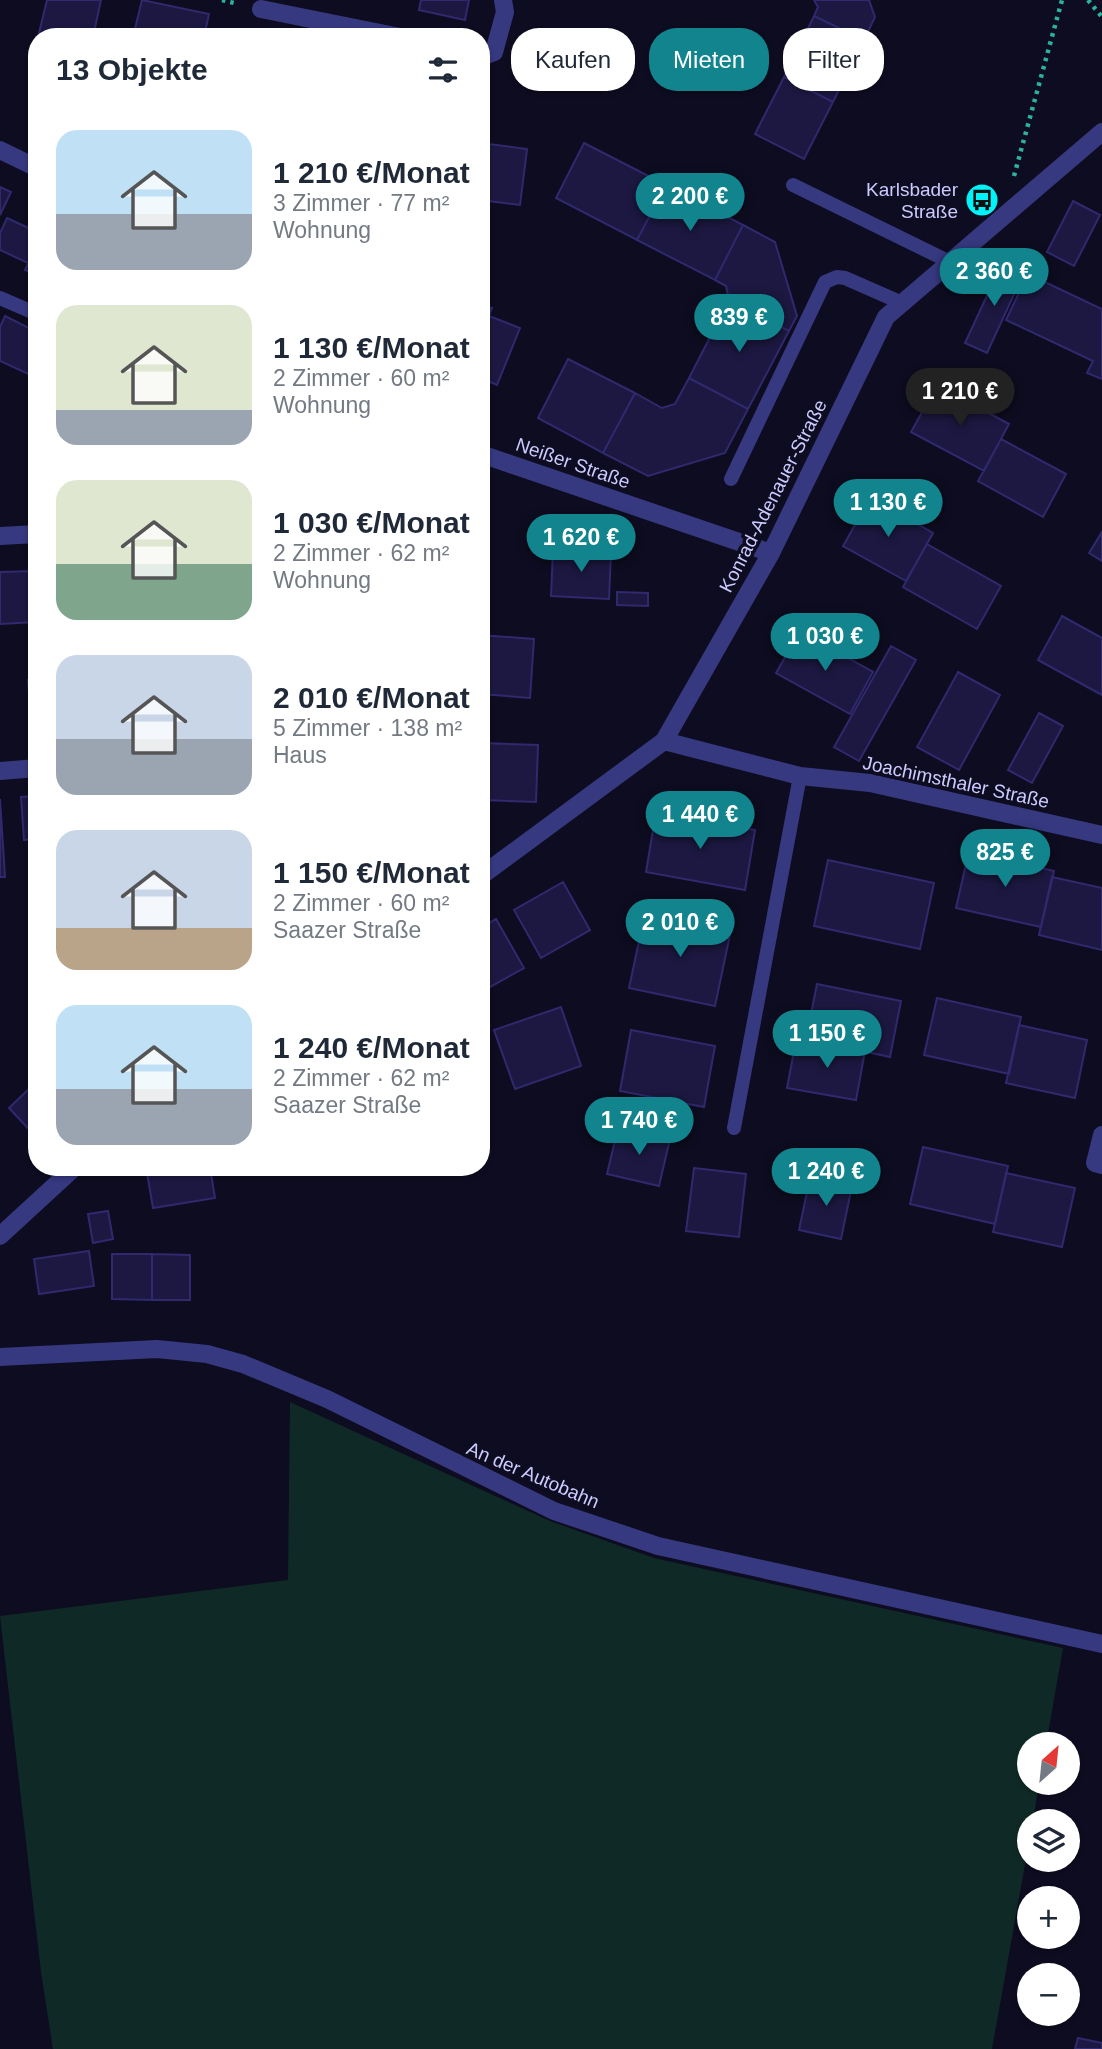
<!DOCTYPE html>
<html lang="de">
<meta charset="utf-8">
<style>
:root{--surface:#fff;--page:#f6f6f7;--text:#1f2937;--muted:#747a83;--accent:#11848d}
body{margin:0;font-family:Arial,sans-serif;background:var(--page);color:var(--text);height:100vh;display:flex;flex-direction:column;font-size:26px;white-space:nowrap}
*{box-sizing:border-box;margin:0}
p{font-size:23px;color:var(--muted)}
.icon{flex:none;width:38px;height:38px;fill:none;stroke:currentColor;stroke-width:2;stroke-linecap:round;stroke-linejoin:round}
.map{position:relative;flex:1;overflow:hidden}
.sheet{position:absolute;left:28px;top:28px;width:462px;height:1148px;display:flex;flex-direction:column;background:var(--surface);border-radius:28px;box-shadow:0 2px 5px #0004}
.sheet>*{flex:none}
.banner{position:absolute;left:511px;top:28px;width:485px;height:63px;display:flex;gap:14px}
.needle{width:46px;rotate:27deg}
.fabs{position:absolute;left:1017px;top:1732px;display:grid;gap:14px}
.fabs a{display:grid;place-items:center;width:63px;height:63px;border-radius:50%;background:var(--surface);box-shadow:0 2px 5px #0004;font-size:35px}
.price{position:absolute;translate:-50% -60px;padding:0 16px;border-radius:24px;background:var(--accent);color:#fff;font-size:23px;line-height:46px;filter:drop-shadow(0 2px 4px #0008)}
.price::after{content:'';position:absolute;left:50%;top:42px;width:21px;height:16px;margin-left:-10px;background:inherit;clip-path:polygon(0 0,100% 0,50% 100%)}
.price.selected{background:#222;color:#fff}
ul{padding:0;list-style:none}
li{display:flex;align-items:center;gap:21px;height:175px;padding:0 28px}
li span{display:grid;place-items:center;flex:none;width:196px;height:140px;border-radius:21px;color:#555}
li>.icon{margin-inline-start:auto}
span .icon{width:84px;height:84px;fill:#fffc;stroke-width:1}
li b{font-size:30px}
h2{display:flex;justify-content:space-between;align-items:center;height:84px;padding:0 28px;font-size:30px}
.chip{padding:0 24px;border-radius:28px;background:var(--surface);box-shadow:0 2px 5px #0004;font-size:24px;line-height:63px}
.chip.selected{background:var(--accent);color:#fff}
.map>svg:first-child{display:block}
.grass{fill:#0f2a26}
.building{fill:#1c1841;stroke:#30296e;stroke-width:2}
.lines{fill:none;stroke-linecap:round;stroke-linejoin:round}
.path{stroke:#2ab39f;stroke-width:4.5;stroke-dasharray:3.5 5;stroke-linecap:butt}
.lane{stroke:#363980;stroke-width:14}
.street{stroke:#363980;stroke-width:18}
.labels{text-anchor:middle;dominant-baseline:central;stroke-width:7;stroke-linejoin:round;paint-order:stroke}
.poi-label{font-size:19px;fill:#cccbff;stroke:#0e0c20;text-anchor:end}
.street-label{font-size:19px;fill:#cccbff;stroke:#0e0c20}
</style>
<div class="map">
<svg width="1102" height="2049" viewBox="0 0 1102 2049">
<rect width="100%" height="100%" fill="#0e0c20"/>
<path class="grass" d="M290,1402l260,119 104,37 409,90 -17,97h-17v38h10l-6,39h-4v20l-37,207h-939l-12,-77 -41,-356 288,-36z"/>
<path class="building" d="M47,0h54l-8,37h-55z
M142,0l67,14 -5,23h-71z
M421,0h48l-4,20 -46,-10z
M814,0h55l6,17 -11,23 -50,-24 4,-9z
M814,16l50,24 -31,62 -49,-25z
M784,77l49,25 -29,57 -49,-25z
M481,143l46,6 -7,56 -39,-5z
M584,143l82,42 -29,55 -81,-42z
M666,185l77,40 -28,55 -78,-40z
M0,187l11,5 -11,23z
M1073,201l27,14 -26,51 -27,-14z
M7,218l30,14v14l-9,17 -28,-13v-17z
M743,225l32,17 22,74 -8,15 -60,-31 -3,-14 -11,-6z
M37,246v29l-12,-5z
M1002,263l22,10 -37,80 -22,-10z
M1028,274l74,35v70l-15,-6 6,-12 -87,-41z
M729,300l60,31 -41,78 -59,-31z
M481,304l11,4 -3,8 31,12 -23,57 -16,-7z
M5,316l32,16v46l-37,-17v-34z
M568,359l67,34 -32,60 -65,-35z
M689,378l59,31 -23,44 -77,23 -45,-23 32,-60 27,15 13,-4z
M937,385l72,39 -25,47 -73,-39z
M1001,439l65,35 -23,43 -65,-36z
M871,497l62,36 -27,48 -63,-35z
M1102,532v29l-13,-8z
M927,544l74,42 -24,43 -74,-42z
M553,550l58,3 -2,46 -58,-3z
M35,571l1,51 -36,2v-52z
M617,592l31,1v13l-31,-1z
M1062,616l40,22v57l-64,-35z
M800,631l73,41 -23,42 -74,-41z
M481,635l53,4 -4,59 -49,-4z
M891,646l25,14 -57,101 -25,-14z
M958,672l42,23 -41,75 -42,-23z
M37,679v55h-5l-4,-54z
M1039,713l24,13 -31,57 -24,-13z
M481,743l57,2 -2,57 -55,-2z
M37,796v43l-13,1 -3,-43z
M0,799l5,78h-5z
M656,812l99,18 -10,60 -99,-18z
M969,851l85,20 -13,56 -85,-19z
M828,860l106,23 -14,66 -106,-23z
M1052,877l50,11v62l-63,-15z
M563,882l27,48 -49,28 -27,-48z
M645,913l86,17 -16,76 -86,-18z
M496,919l28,49 -43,24v-64z
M817,984l84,17 -11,56 -84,-18z
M937,998l84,19 -12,57 -85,-19z
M561,1007l20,59 -66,23 -21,-59z
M1019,1025l68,15 -12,58 -69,-15z
M631,1030l84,16 -11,61 -84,-16z
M806,1039l59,12 -9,49 -69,-12 7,-37 9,2z
M37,1081v57l-28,-30z
M618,1128l52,11 -11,47 -52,-12z
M923,1147l85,19 -13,58 -85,-20z
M146,1167h64l5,31 -62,10z
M694,1168l52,6 -7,63 -53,-6z
M1006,1173l69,15 -13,59 -69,-15z
M810,1178l42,8 -11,53 -42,-9z
M108,1211l5,28 -20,4 -5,-29z
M89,1251l5,35 -55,8 -5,-35z
M112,1254h40v46l-40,-1z
M152,1254l38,1v45h-38z
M1078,2038l24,5v6h-27z"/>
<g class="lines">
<path class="path" d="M222,0l16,4
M1088,0l14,17
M1014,176l48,-176"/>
<path class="lane" d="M793,185l157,77
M0,298l37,16
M731,479l94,-197 12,-5 8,1 57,25
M734,1128l66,-352"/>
<path class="street" d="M261,9l139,28
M481,57l13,-5 11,-40 -2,-12
M0,150l37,18
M481,454l290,99
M0,536l37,-2
M664,741l136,35 70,7 232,52
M0,771l37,-3
M481,876l183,-135 107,-188 115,-236 216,-185
M1102,1135l-7,28 7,2
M0,1236l75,-69
M0,1357l157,-8 50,5 36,10 84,35 227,112 104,35 444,98"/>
</g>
<defs>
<symbol id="bus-disc" viewBox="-11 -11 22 22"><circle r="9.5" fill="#00f3f6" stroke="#0e0c20"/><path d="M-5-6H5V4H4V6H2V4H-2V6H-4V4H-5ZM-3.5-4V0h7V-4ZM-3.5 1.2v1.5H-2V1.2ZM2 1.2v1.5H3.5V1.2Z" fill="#111"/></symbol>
</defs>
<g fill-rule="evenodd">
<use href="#bus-disc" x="963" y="181" width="38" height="38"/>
</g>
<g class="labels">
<g class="poi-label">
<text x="958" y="189">Karlsbader<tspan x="958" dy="22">Straße</tspan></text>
</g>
<g class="street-label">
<text transform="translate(573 463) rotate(19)">Neißer Straße</text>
<text transform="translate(773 496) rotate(-63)">Konrad-Adenauer-Straße</text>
<text transform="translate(956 782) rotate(12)">Joachimsthaler Straße</text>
<text transform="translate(533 1475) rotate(23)">An der Autobahn</text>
</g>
</g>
</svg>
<div class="fabs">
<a><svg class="needle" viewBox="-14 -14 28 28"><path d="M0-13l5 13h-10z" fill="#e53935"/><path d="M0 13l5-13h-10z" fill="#747a83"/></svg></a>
<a><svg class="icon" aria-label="layers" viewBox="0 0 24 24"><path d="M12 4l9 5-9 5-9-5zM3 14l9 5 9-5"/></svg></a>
<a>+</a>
<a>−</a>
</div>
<b class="price" style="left:690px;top:233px">2 200 €</b>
<b class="price" style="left:994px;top:308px">2 360 €</b>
<b class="price" style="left:739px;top:354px">839 €</b>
<b class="price selected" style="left:960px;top:428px">1 210 €</b>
<b class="price" style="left:888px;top:539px">1 130 €</b>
<b class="price" style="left:581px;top:574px">1 620 €</b>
<b class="price" style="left:825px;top:673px">1 030 €</b>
<b class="price" style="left:700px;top:851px">1 440 €</b>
<b class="price" style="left:1005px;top:889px">825 €</b>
<b class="price" style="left:680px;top:959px">2 010 €</b>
<b class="price" style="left:827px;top:1070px">1 150 €</b>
<b class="price" style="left:639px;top:1157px">1 740 €</b>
<b class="price" style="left:826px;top:1208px">1 240 €</b>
<div class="banner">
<a class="chip">Kaufen</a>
<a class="chip selected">Mieten</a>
<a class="chip">Filter</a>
</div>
<section class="sheet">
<h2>13 Objekte<svg class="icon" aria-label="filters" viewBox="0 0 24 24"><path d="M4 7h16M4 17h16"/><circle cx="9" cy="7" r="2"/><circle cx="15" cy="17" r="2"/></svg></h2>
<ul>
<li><span style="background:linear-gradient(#bfe0f5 60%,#9aa5b1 0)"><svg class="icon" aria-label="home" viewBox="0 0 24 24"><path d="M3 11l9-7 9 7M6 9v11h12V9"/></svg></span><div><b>1 210 €/Monat</b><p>3 Zimmer · 77 m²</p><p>Wohnung</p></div></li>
<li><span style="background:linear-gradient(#dfe7d0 75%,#9aa5b1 0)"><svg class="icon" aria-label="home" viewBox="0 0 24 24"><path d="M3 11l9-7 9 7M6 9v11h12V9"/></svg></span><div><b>1 130 €/Monat</b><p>2 Zimmer · 60 m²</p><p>Wohnung</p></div></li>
<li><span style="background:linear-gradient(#dfe7d0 60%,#7fa58c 0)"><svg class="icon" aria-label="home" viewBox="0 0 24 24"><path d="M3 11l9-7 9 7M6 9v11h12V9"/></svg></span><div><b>1 030 €/Monat</b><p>2 Zimmer · 62 m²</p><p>Wohnung</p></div></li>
<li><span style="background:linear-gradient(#c9d6e8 60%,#9aa5b1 0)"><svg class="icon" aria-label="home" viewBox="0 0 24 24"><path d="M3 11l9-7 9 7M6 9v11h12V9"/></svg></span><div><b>2 010 €/Monat</b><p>5 Zimmer · 138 m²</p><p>Haus</p></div></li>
<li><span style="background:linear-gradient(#c9d6e8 70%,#b9a48a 0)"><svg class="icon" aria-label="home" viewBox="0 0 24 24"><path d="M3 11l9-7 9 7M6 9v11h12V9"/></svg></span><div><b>1 150 €/Monat</b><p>2 Zimmer · 60 m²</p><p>Saazer Straße</p></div></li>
<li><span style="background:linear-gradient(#bfe0f5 60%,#9aa5b1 0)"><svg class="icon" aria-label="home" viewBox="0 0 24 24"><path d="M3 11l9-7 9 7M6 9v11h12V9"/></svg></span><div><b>1 240 €/Monat</b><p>2 Zimmer · 62 m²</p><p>Saazer Straße</p></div></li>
</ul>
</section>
</div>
